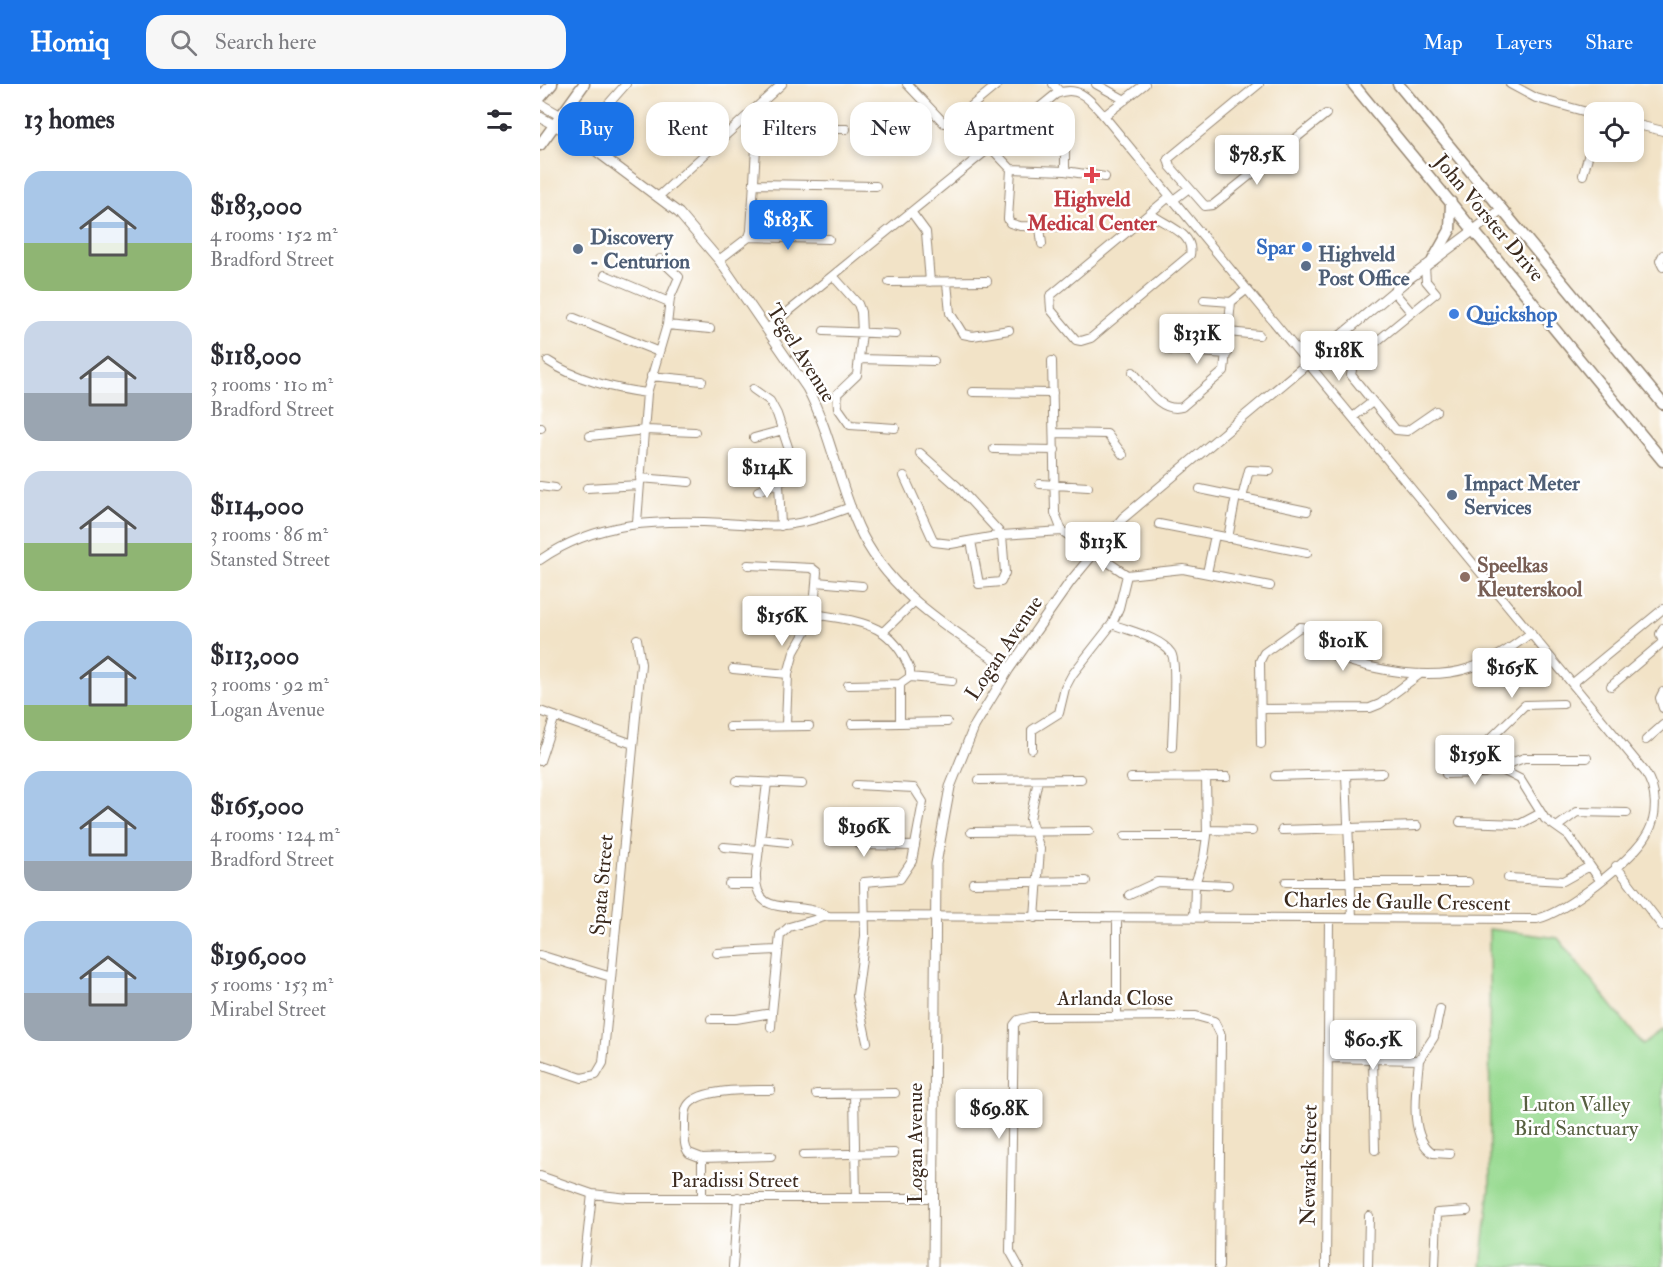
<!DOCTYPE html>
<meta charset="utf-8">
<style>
:root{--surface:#fff;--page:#f7f7f7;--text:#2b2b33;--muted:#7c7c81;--accent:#1a73e8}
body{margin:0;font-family:"IM FELL Double Pica",serif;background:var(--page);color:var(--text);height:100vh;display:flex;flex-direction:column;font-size:22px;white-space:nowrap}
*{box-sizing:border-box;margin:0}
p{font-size:20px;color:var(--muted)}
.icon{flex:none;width:33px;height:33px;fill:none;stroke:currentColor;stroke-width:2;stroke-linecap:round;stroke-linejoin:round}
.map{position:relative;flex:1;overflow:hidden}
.panel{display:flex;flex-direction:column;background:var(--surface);width:540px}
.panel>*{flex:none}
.banner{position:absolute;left:18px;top:18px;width:570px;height:54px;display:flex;gap:12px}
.buttons{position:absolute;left:1044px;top:18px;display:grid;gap:12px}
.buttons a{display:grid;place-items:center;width:60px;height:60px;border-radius:12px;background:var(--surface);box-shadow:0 3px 9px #0003;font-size:30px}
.price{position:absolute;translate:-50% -51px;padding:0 14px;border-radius:6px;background:#fff;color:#222;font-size:20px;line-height:39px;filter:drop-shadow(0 2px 3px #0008)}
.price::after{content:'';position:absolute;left:50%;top:36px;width:18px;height:14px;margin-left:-9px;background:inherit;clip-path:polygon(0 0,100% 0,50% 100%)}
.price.current{background:var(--accent);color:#fff}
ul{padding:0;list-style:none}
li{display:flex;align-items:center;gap:18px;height:150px;padding:0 24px}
li span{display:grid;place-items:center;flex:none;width:168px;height:120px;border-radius:18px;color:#555}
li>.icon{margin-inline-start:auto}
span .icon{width:72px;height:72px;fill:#fffc;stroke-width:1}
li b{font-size:26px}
h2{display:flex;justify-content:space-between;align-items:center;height:72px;padding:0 24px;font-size:26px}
.pill{padding:0 21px;border-radius:18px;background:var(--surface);box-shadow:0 3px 9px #0003;font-size:21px;line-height:54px}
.pill.current{background:var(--accent);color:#fff}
header{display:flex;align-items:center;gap:36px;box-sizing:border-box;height:84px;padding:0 30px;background:var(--accent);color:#fff}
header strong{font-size:28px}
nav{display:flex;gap:33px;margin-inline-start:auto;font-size:21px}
.search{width:420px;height:54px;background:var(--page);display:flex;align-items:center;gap:15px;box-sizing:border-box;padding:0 21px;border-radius:18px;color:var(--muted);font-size:22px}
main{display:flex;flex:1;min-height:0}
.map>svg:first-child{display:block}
.green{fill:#98da91;stroke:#6a8258;stroke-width:1.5}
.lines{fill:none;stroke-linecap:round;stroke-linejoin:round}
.minor-casing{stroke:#968672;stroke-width:10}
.tertiary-casing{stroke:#968672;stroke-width:11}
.secondary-casing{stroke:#968672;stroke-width:13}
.minor{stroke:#fff;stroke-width:8}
.tertiary{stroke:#fff;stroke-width:9}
.secondary{stroke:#fff;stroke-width:10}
.health-dot{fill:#e0444e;stroke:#fff;stroke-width:2}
.shop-dot{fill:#3f7fe0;stroke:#fff;stroke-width:2}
.service-dot{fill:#5c6f8a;stroke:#fff;stroke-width:2}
.education-dot{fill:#8d6e63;stroke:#fff;stroke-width:2}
.labels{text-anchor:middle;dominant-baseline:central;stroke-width:5;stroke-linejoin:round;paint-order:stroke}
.health-label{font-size:21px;font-weight:bold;fill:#be3a42;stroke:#fff}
.street-label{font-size:21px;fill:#3b2a1e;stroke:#fff}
.service-label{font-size:21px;font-weight:bold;fill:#4e5e75;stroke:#fff;text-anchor:start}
.shop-label{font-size:21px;font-weight:bold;fill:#366cbe;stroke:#fff;text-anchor:end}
.education-label{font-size:21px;font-weight:bold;fill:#785e54;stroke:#fff;text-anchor:start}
.park-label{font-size:21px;fill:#575f40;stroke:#fff}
</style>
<header>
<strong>Homiq</strong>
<div class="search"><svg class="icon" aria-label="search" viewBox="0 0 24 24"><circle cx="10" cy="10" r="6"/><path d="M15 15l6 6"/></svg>Search here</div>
<nav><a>Map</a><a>Layers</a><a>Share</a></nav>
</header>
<main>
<section class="panel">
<h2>13 homes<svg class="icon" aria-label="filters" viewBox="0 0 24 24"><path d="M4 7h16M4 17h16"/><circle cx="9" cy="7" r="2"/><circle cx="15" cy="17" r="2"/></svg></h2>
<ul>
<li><span style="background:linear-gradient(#a9c7e8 60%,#8fb573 0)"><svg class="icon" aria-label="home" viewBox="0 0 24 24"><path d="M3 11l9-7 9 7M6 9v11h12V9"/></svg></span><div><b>$183,000</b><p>4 rooms · 152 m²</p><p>Bradford Street</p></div></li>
<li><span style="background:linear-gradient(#c9d6e8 60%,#9aa5b1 0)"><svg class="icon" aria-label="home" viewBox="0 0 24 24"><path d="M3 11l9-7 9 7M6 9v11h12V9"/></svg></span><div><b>$118,000</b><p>3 rooms · 110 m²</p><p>Bradford Street</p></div></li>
<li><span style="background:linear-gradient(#c9d6e8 60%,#8fb573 0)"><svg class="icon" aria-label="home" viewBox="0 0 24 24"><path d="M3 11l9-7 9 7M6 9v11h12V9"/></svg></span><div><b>$114,000</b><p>3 rooms · 86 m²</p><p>Stansted Street</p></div></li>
<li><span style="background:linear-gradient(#a9c7e8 70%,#8fb573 0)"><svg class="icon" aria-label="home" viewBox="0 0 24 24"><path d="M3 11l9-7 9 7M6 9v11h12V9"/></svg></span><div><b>$113,000</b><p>3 rooms · 92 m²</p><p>Logan Avenue</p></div></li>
<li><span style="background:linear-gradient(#a9c7e8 75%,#9aa5b1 0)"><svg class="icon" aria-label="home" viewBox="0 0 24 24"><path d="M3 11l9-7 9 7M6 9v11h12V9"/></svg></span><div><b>$165,000</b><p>4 rooms · 124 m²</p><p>Bradford Street</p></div></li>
<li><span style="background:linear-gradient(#a9c7e8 60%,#9aa5b1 0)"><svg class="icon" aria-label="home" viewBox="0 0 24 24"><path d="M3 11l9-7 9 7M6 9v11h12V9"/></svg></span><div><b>$196,000</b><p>5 rooms · 153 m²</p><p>Mirabel Street</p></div></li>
</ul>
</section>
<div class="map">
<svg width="1123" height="1183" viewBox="0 0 1123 1183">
<rect width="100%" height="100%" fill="#fff"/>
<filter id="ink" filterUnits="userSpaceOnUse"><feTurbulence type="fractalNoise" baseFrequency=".0167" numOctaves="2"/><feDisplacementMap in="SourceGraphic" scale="12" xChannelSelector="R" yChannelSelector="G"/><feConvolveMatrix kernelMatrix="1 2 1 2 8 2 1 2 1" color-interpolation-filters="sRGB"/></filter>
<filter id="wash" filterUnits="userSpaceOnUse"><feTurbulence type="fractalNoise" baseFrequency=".008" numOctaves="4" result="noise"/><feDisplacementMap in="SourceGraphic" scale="24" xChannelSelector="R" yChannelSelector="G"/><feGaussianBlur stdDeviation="1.35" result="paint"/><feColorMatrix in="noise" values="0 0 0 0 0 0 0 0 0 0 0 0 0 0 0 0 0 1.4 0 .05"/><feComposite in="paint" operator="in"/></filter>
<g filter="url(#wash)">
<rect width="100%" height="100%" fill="#f2e3c7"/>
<path class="green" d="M949,845l69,9 85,107 20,-15v237h-182l9,-80z"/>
</g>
<g filter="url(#ink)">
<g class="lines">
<defs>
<path id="minor" d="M367,0l37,39 8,-1 46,-38
M513,0l7,8
M556,0l29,16
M719,0l-91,75 2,7 35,40 8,-1 113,-91
M970,0l26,14 58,16
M64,25l22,-25
M564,32l41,-32
M1094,40l29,7
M451,64l20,21
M525,87v-37
M1043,91l11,-40
M214,100l122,2
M118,113l124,-113
M632,117l17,-13
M372,129l14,19 4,50
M610,129c13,12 45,19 40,42l-99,83 -10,3 -5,-1 -25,-30 -1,-14z
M610,129l19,-16
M500,143l2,17
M539,143l-59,-1 -10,-3 -2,-4 3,-50 54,2 40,6
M209,153l80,2
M1123,171l-3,6 3,6
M179,176l30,-23 2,-6 5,-83c6,-14 15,-18 29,-19h61
M885,182l1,15 10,12 -82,67 -3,15 45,55 11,1 29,-20
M65,191l64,27
M294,193l24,27 3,8 1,21 -5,42 -20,19 1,14 12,17 45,3
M349,198l98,-1
M407,199l3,30 13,21 10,2 36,-6
M854,208l17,20
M664,216l27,2
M34,234l85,34
M127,241l43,4
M284,247l72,3
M688,248l31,3
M629,266l58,4
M319,275l75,2
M8,277c27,18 66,28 99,32
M512,277l3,152 7,18 65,44
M593,288c13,15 27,41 49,35l42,-36 7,-69 15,-12
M111,292l51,5
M213,305l17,12 7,13 17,51 -5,13 -31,13
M433,308l80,1
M813,333l18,-14
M0,344h1
M515,349l52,1 16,21
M50,352l55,-6 50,2
M214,354l29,-8
M454,365l61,1
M380,369l37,33 45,49 3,38 -4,9 -22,2 -8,-43
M364,392l30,66 17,2 51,-9 60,-4
M100,394l49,4
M239,399l2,43
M500,400l48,3
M0,402l15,2
M47,404l52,-3
M660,405l107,22
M702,414l7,-28 21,1
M97,438l10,-129 20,-68 3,-27 9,-21 -19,-18
M619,440l148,29
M688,454l8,-42
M0,476c56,-39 119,-41 185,-37 19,1 40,4 59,2 23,-2 45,-10 67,-18
M208,481l64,3 5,4 -4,46 -19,34 -6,22 -2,50
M667,489l8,-38
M587,491l56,-6 87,17
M277,498l45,4
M274,530c45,8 77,7 96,56v7l-10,7 -52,1
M209,532l61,7
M572,540l7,-16 8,-33
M1123,544l-3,6 3,8
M344,547l31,-30
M193,585l55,5
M370,593l42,4
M1033,599l90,-74
M360,600v37
M1071,602l52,-44
M1123,608l-3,6 3,10
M1023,620l-38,1 -38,37 -3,8 14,18 22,11 25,40 24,17 31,44
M721,625l109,-1 10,-4 40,-30
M0,627l93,33
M312,640l95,-2
M190,643l79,-1
M1106,656l17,-15
M721,660l-1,-83 4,-8 36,-26c16,0 22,24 37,30 39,14 94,24 133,11 23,-7 41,-20 61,-35
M492,665v-19l27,-17 6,-25 7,-13 40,-51c17,7 48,13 59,29 7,9 1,78 1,94
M0,677l15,-45
M906,690l38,-1 40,-15h63
M806,691l6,143
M735,692l107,-3
M591,694l96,-1
M439,696l102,-1
M197,697l65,3
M227,699l-11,90c-2,49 39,25 72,43
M316,701l58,3 9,14 -11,59 -12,18 -36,3 1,54 -8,60 10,46
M312,738v15l8,8 55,1
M920,738l60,2 21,-11
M1018,742l19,-14 50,1
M667,746l45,1
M742,746l135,-4
M431,748l118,-1
M585,752h82
M220,755l28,3
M184,763l35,3
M1076,782l47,61
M968,794l55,3 27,-15
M746,798h182
M433,799l113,-2
M189,800h27
M589,811l28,-13 71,3
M495,834l5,-69 -10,-30 8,-39
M654,834l1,-34 9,-27 3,-21 -1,-59
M177,869l60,-3
M0,871l71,22
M577,933v-98
M171,935h25l36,-6 8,-78 9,-8 39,-11 709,3c29,-7 96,-59 111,-86 10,-19 9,-43 -3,-61l-541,-656c-14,-16 -25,-32 -48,-22l-289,235
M231,943l1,-14
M788,974l91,2
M833,975l2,91
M879,976c-2,27 -12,76 14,93l17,1
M879,976l15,-23 6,-28
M0,980l42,14 14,-3 7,-12 38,-399 -4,-25
M276,1010l79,-1
M314,1010l2,104
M263,1071l91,-2
M162,1074l69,-2
M0,1092l52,18 36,4h305
M162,1113v-39l-13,-5c-6,-7 -4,-17 -4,-27 0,-7 -1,-16 4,-22 13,-16 63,-14 82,-14
M44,1183l8,-73
M193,1183l5,-70
M479,1183l-9,-16 4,-226 4,-5 13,-3 165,-1 18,5 7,14 -2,232
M786,1183l3,-348
M828,1183l1,-51
M895,1183l2,-54 30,-2"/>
<path id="tertiary" d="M0,20l21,12 3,5
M0,33l44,25 95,71 40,47 88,128c23,43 31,93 51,138 29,67 94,103 151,143
M393,1183l3,-403 14,-77 24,-60 35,-58 61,-87 53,-64 283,-237 96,-72"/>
<path id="secondary" d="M813,0l310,377
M858,0l265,320
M0,14l12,-14
M0,61l44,-61
M893,176l17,-30 1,-28"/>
</defs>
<use href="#minor" class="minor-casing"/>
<use href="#tertiary" class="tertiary-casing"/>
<use href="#secondary" class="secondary-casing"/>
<use href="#minor" class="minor"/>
<use href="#tertiary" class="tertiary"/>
<use href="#secondary" class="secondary"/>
</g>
</g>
<path class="health-dot" d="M549 82h6v6h6v6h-6v6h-6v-6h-6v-6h6z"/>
<g class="shop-dot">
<circle cx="767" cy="163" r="6"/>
<circle cx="914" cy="230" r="6"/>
</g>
<g class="service-dot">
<circle cx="38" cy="165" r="6"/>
<circle cx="766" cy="182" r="6"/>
<circle cx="912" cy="411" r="6"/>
</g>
<circle class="education-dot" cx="925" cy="493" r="6"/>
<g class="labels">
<g class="health-label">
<text x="552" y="115">Highveld<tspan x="552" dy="24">Medical Center</tspan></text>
</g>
<g class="street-label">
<text transform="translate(949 134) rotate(50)">John Vorster Drive</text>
<text transform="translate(261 269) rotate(58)">Tegel Avenue</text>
<text transform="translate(464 564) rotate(-56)">Logan Avenue</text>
<text transform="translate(62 801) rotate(-85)">Spata Street</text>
<text transform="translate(857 818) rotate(1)">Charles de Gaulle Crescent</text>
<text x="575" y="914">Arlanda Close</text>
<text transform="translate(375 1059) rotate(-90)">Logan Avenue</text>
<text transform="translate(769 1081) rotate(-89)">Newark Street</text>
<text x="195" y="1096">Paradissi Street</text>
</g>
<g class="service-label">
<text x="50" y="153">Discovery<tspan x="50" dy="24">- Centurion</tspan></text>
<text x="778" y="170">Highveld<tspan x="778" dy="24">Post Office</tspan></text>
<text x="924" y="399">Impact Meter<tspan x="924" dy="24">Services</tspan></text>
</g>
<g class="shop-label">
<text x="755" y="163">Spar</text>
<text x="926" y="230" text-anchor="start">Quickshop</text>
</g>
<g class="education-label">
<text x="937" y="481">Speelkas<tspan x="937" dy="24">Kleuterskool</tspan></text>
</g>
<g class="park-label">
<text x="1036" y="1020">Luton Valley<tspan x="1036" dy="24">Bird Sanctuary</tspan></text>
</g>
</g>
</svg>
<div class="buttons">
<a><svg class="icon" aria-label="locate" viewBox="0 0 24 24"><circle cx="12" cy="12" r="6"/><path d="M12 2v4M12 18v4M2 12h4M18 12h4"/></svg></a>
</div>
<b class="price" style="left:717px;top:102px">$78.5K</b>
<b class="price current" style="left:248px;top:167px">$183K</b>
<b class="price" style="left:657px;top:281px">$131K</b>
<b class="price" style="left:799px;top:298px">$118K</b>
<b class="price" style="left:227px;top:415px">$114K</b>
<b class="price" style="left:563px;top:489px">$113K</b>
<b class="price" style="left:242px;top:563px">$156K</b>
<b class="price" style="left:803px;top:588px">$101K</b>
<b class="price" style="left:972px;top:615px">$165K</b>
<b class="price" style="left:935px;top:702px">$159K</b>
<b class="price" style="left:324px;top:774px">$196K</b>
<b class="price" style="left:833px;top:987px">$60.5K</b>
<b class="price" style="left:459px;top:1056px">$69.8K</b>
<div class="banner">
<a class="pill current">Buy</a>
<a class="pill">Rent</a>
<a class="pill">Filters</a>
<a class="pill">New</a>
<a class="pill">Apartment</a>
</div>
</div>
</main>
